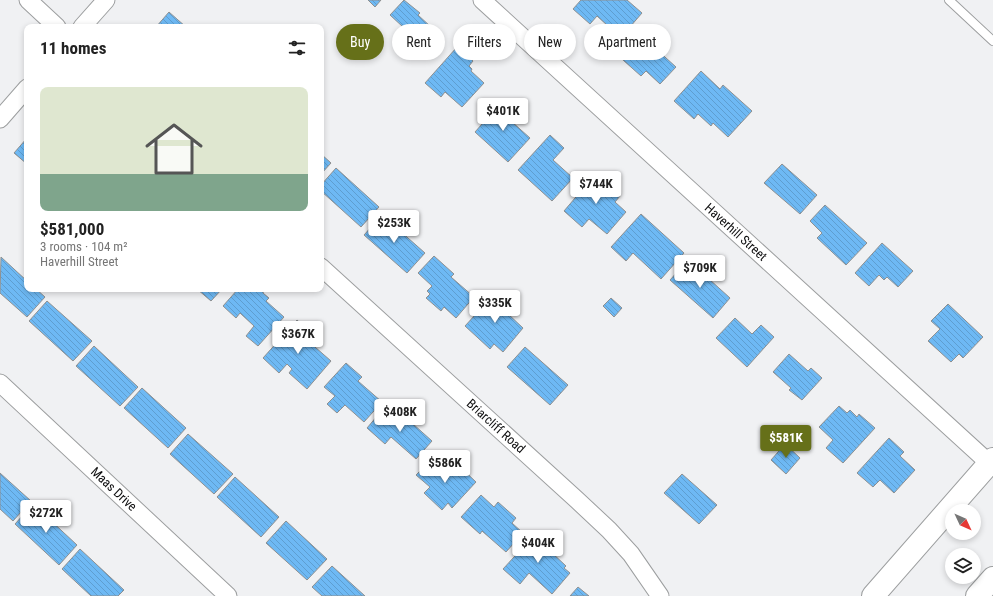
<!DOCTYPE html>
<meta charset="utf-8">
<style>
:root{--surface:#fff;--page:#f6f6f6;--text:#222;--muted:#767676;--accent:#667019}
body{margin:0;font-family:"Roboto Condensed",sans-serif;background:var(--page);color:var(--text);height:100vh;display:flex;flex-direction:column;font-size:15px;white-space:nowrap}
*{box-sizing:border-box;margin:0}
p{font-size:13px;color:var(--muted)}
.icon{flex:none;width:22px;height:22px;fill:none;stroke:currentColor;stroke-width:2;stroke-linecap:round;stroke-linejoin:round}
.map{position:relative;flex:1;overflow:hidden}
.panel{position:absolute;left:24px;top:24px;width:300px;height:268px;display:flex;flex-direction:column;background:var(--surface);border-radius:8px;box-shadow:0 2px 6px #0003}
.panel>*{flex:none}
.guide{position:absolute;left:336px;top:24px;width:380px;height:36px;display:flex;gap:8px}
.needle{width:26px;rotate:134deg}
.buttons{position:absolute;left:945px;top:504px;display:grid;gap:8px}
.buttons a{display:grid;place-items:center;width:36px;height:36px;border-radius:50%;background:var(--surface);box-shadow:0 2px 6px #0003;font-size:20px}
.price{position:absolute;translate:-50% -34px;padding:0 9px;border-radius:4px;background:#fff;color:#222;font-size:13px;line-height:26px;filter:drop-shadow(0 1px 2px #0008)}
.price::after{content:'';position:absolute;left:50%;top:24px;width:12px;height:9px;margin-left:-6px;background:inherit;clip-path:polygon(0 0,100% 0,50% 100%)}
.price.on{background:var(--accent);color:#fff}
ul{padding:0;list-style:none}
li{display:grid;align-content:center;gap:8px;height:212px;padding:0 16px}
li span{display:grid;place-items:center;height:124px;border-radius:8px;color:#555}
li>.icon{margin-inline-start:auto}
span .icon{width:72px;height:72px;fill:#fffc;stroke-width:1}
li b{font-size:17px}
h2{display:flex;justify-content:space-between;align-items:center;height:48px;padding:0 16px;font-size:17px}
.tag{padding:0 14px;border-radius:18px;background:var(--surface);box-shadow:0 2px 6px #0003;font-size:14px;line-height:36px}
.tag.on{background:var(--accent);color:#fff}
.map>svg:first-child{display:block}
.building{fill:url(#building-back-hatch);stroke:#8e9091}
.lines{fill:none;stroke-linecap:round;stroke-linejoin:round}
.lane-casing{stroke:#9c9e9f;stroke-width:10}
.street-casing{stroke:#9c9e9f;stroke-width:19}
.primary-casing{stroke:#9c9e9f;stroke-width:24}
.lane{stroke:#fff;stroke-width:8}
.street{stroke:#fff;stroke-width:17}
.primary{stroke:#fff;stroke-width:22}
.labels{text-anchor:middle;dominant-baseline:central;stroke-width:4;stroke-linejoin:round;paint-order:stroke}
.street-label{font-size:13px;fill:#0e0e0f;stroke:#fff}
</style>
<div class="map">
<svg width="993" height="596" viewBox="0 0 993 596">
<defs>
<pattern id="building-back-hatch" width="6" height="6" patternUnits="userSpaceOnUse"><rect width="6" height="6" fill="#6eb9f4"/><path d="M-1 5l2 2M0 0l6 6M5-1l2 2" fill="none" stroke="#5e9ed0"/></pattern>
</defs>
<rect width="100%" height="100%" fill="#f0f1f3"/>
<path class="building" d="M368,0h13l-6,7z
M404,0l16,13 -2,2 26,24 -18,19 -28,-25 5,-6 -13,-12z
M581,0h46l15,13 -25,29 -13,-11 4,-5 -11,-10 -7,8 -17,-15z
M169,12l17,15h-30z
M634,29l42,38 -16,17 -14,-13 -5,5 -27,-24z
M457,47l16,14 -4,5 3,3 -1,2 13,12 -22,24 -17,-15 -4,5 -16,-14z
M701,71l19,18 3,-4 29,26 -24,26 -15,-14 -2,3 -13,-12 -4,5 -20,-18z
M504,99l14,13 -7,9 19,17 -22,24 -33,-30z
M550,135l14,13 -11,12 20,18 -21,23 -34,-31z
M27,138v26l-13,-11z
M321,154l10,9 -10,11z
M782,164l35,31 -17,19 -36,-31z
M336,168l43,39 -18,20 -40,-36v-6z
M593,173l27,23 -5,6 11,10 -19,22 -18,-15 -7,8 -18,-16 17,-20 -2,-2z
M825,205l42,38 -21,22 -29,-27 5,-5 -12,-12z
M641,214l43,39 -23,26 -28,-26 -7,8 -15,-14z
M382,215l43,38 -18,20 -43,-38z
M882,243l31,28 -15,16 -11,-10 -3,3 -5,-5 -10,11 -14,-13z
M434,256l20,18 -3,3 23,20 -18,21 -12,-11 -3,4 -15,-13 4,-4 -3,-3 5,-5 -14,-13z
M1,257l26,24v8h9l9,8 -18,20 -27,-24z
M688,260l42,38 -17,20 -43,-38z
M197,289h25l-11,12z
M238,289h25l1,1 -1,3 6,5 -3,3 18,16 -26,29 -12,-10 8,-10 -14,-13 -4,5 -13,-12z
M495,293l17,15 -5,5 16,15 -20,24 -9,-8 -4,5 -25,-23z
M611,298l11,10 -8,9 -11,-11z
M47,301l45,40 -19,20 -44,-40z
M948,304l35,33 -20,21 -4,-4 -8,8 -23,-21 12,-12 -9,-8z
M735,318l17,16 9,-9 13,12 -27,30 -31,-29z
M297,320l23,21 -5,6 16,14 -24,28 -18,-16 3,-4 -5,-5 -8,9 -16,-15z
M94,346l44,41 -18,19 -44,-40z
M525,347l43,38 -18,20 -43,-38z
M789,354l19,17 3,-3 11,10 -20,22 -13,-10 2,-2 -18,-16z
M346,363l16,14 -4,4 24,21 -18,20 -19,-17 -8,8 -10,-9 8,-8 -11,-9z
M142,388l44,40 -18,20 -44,-40z
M839,406l8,7 3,-3 7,7 2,-3 16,14 -32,35 -17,-15 7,-8 -14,-13z
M383,409l14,13 6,-7 29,26 -16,18 -25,-22 -6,7 -18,-16z
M188,434l45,40 -19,20 -44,-40z
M889,438l15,14 -4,4 15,14 -21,23 -14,-13 -7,7 -16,-14z
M785,444l15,14 -14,16 -15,-14z
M431,460l11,10 6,-7 9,9 3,-5 16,15 -24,26 -4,-5 -6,7 -18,-17 6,-6 -14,-12z
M0,473l31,28 -18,20 -13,-12z
M682,474l35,31 -18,19 -35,-31z
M235,477l44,40 -18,20 -44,-40z
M481,495l13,12 4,-5 18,16 -4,5 11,10 -17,19 -24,-21 -2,3 -19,-17z
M33,504l44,41 -18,20 -44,-41z
M286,521l41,38 -20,21 -41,-37z
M537,532l17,15 -4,4 16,15 -2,2 6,5 -18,21 -23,-21 -9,11 -17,-15z
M80,549l44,41 -6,6h-27l-29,-27z
M332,566l33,30h-43l-10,-9z
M578,587l11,9h-19z"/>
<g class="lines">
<defs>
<path id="lane" d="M949,0l44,41"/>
<path id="street" d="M28,0l29,27
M482,0l507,463
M82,27l24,-27
M0,119l27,-31
M321,267l256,233 32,30 22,24 29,42
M0,383l228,213"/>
<path id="primary" d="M873,596l120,-137
M977,596l16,-18"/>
</defs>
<use href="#lane" class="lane-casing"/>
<use href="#street" class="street-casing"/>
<use href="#primary" class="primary-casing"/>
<use href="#lane" class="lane"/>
<use href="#street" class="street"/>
<use href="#primary" class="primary"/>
</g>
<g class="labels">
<g class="street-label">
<text transform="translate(736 232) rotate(42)">Haverhill Street</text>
<text transform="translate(496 426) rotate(42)">Briarcliff Road</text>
<text transform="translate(114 489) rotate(43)">Maas Drive</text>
</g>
</g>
</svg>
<div class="buttons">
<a><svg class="needle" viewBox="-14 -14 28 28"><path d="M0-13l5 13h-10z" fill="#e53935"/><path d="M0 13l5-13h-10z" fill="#767676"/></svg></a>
<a><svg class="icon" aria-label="layers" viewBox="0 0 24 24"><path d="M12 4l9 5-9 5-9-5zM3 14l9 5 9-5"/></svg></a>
</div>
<b class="price" style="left:503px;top:132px">$401K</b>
<b class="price" style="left:596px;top:205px">$744K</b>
<b class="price" style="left:394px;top:244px">$253K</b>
<b class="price" style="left:700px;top:289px">$709K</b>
<b class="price" style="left:495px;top:324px">$335K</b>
<b class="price" style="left:298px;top:355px">$367K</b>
<b class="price" style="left:400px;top:433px">$408K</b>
<b class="price on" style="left:786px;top:459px">$581K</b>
<b class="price" style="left:445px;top:484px">$586K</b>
<b class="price" style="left:46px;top:534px">$272K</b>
<b class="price" style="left:538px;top:564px">$404K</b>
<div class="guide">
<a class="tag on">Buy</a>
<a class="tag">Rent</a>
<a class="tag">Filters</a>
<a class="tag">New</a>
<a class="tag">Apartment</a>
</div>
<section class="panel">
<h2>11 homes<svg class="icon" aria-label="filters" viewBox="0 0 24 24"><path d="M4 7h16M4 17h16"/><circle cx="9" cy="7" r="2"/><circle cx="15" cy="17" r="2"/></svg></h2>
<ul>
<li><span style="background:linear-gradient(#dfe7d0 70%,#7fa58c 0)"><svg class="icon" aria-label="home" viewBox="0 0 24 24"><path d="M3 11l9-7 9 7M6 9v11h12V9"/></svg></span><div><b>$581,000</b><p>3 rooms · 104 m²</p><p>Haverhill Street</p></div></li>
</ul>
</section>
</div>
